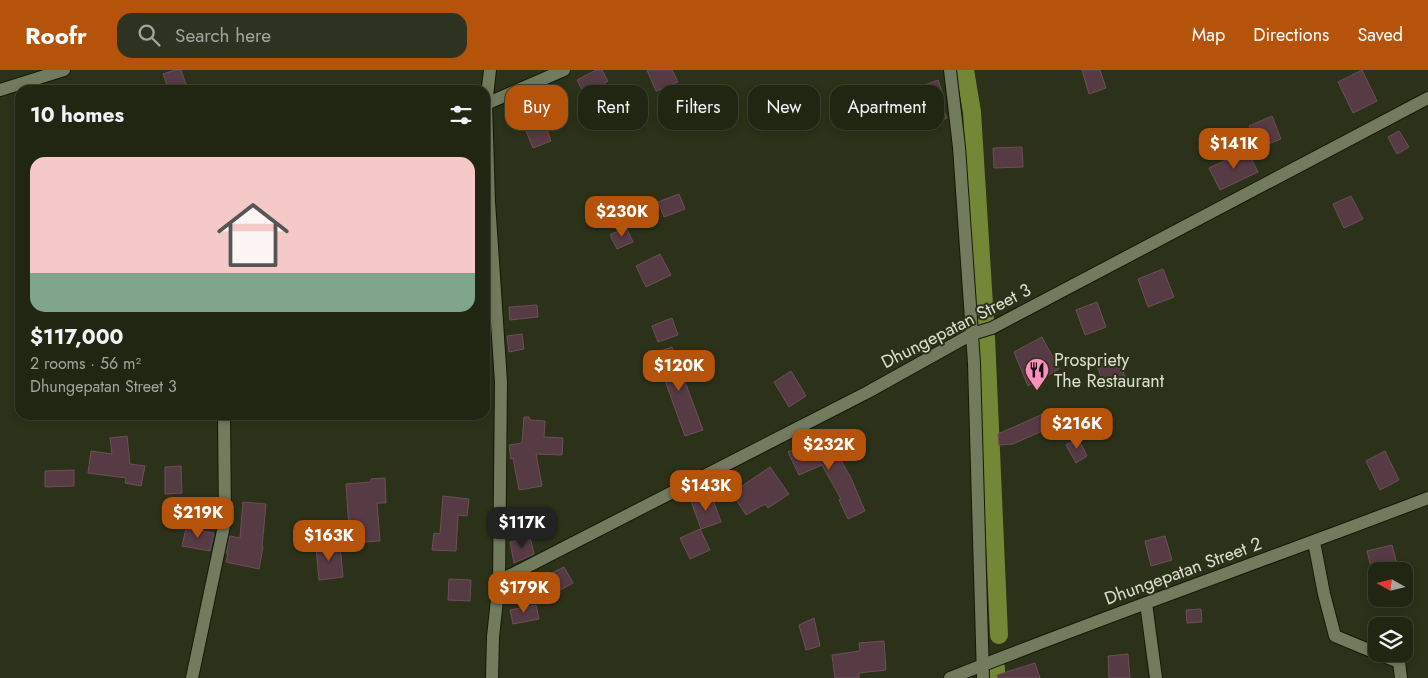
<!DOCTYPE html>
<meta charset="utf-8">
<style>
:root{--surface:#212613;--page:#2d3221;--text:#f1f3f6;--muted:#a2a5a0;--line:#3e4333;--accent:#b45309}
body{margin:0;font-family:Jost,sans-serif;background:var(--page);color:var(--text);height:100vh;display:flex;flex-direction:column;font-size:19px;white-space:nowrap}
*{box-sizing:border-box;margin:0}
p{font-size:16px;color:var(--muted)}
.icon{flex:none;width:28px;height:28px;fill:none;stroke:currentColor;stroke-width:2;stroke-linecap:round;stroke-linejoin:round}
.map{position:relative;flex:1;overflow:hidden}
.drawer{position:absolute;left:15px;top:15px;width:475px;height:335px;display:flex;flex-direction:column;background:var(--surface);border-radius:15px;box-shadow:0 2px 8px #0003,0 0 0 1px var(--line)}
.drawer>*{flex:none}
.top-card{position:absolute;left:505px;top:15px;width:475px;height:45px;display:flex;gap:10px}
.needle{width:32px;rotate:278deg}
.controls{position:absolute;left:1368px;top:492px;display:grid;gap:10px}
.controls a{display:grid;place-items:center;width:45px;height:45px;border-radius:10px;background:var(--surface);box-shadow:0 2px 8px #0003,0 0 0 1px var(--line);font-size:25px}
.price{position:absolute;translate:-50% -42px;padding:0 11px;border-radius:10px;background:var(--accent);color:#fff;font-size:16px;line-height:32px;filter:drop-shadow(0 1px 2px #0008)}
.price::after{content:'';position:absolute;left:50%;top:30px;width:15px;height:11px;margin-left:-8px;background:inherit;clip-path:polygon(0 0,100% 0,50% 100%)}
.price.selected{background:#222;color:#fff}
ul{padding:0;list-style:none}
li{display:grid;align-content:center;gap:10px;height:265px;padding:0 15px}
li+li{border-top:1px solid var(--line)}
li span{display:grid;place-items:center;height:155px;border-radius:15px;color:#555}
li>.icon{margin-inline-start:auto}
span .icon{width:90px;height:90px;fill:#fffc;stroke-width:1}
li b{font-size:21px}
h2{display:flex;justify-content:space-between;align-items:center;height:60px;padding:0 15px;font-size:21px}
.pill{padding:0 18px;border-radius:15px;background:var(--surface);box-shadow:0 2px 8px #0003,0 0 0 1px var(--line);font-size:18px;line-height:45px}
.pill.selected{background:var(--accent);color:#fff}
header{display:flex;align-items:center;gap:30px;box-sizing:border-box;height:70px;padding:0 25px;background:var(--accent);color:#fff}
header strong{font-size:24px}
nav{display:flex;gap:28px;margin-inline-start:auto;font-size:18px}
.search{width:350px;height:45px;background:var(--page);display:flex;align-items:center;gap:12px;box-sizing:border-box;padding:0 18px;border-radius:15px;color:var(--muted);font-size:19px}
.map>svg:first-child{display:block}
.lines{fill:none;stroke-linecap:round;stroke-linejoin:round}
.canal{stroke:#748737;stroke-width:18}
.building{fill:#563a44;stroke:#6d4f5a}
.street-casing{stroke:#141a03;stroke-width:14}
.street{stroke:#737b5f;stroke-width:12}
.labels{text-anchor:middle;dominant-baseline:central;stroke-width:4;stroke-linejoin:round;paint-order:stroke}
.street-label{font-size:18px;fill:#dbe0d0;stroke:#2c3219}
.poi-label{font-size:18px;fill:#dbe0d0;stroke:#2c3219;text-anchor:start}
</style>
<header>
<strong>Roofr</strong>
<div class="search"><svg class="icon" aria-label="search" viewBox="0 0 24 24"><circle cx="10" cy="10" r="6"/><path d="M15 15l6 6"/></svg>Search here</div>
<nav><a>Map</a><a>Directions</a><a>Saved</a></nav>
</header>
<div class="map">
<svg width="1428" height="608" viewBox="0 0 1428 608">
<rect width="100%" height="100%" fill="#2c3219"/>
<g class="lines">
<path class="canal" d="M965,0l7,42 13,209
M986,267l13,298
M996,598v10"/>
</g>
<path class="building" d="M175,0h6l7,20h-19l-6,-16z
M596,0h6l6,11 -4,2 10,18 -20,12 -17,-33z
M647,0h25l6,12 -22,9z
M1082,0h18l6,18 -17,6z
M1362,0l15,31 -24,12 -15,-31z
M938,10l5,14 -5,2 9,22 -26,11 -8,-19 8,-3 -7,-18z
M541,43l10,28 -18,7 -11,-27z
M1272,46l9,23 -23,9 -9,-22z
M1399,61l10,16 -12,7 -9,-17z
M1022,77l1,20 -29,1 -1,-20z
M1247,80l11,22 -38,18 -11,-22z
M679,124l6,15 -21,8 -6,-15z
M1351,126l12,23 -19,9 -11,-24z
M626,157l7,15 -16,7 -7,-14z
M660,184l11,21 -25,12 -10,-21z
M1163,199l11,28 -26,10 -10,-28z
M1097,232l9,25 -21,8 -9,-25z
M537,235l1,12 -28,3 -1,-13z
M672,248l6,17 -20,7 -6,-16z
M522,264l2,15 -15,3 -2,-16z
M1042,267l17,32 -31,17 -14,-34z
M672,277l31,83 -18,6 -30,-83z
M1118,288l9,24 -21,7 -9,-23z
M791,301l15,25 -17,11 -15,-25z
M1052,340l6,14 -45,20 -14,1 -1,-11z
M524,347h5l1,3 15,1 -1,16 19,1 -1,17 -26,-1 6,32 -23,4 -6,-32 -2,1 -2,-14 13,-2z
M827,364l8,16 16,28 14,33 -17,8 -9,-19 2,-1 -19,-34 -23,10 -11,-23z
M127,366l3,28 15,2 -4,20 -16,-3 1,-5 -38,-5 3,-22 21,3 -2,-16z
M1078,368l9,18 -11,7 -10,-18z
M1385,381l14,29 -19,10 -14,-29z
M181,396l1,27 -17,1v-27z
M770,397l19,27 -21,14 -3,-4 -19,11 -14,-22z
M74,400v16l-29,1v-16z
M385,408l1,25h-9l3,38 -30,2 -4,-59 25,-2v-3z
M711,424l10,28 -20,7 -10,-28z
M443,426l26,3 -2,17 -9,-1 -2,36 -24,-1 2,-17 6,1z
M243,432l23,2 -4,43h1l-4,22 -33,-7 2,-8h-2l4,-18 10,2z
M186,458l28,5 -4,18 -28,-5z
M700,459l10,21 -20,9 -10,-21z
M1165,466l7,24 -21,6 -6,-25z
M530,467l4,17 -20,9 -4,-21z
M340,475l3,32 -24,3 -3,-33z
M1392,475l6,23 -12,3h-10v3l-3,1 -6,-24z
M564,497l9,16 -18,10 -9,-17z
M449,509l22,1 -1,21 -22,-1z
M536,535l3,14 -26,5 -3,-14z
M1201,539l1,13 -15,1 -1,-13z
M814,548l6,28 -14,4 -7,-25z
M884,571l2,29 -27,3v5h-24l-3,-23 28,-4 -1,-8z
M1128,584l2,24h-21l-1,-22z
M1035,593l5,15h-42l-1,-3z"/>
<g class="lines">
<defs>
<path id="street" d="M490,0l-4,34 3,98 12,180 -2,199 -6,56 -1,41
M950,0l9,77 15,216 9,315
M0,20l64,-20
M486,34l78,-34
M1314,472l10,52 11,42 41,17
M499,511l369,-189 104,-58 20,-6 436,-230
M1146,533l10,75
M1378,584l21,8 2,16
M192,608l33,-157 -1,-106
M950,608c158,-63 319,-119 478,-180"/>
</defs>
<use href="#street" class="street-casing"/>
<use href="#street" class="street"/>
</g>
<defs>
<symbol id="restaurant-pin" viewBox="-11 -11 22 30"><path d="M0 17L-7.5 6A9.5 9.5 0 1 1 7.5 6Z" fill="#fe8ebb" stroke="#2c3219"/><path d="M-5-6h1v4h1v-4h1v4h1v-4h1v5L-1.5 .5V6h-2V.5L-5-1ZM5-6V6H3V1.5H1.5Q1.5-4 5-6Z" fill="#111"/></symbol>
</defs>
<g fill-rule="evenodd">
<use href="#restaurant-pin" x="1023" y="286" width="28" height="38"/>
</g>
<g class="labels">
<g class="street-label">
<text transform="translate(956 256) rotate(-27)">Dhungepatan Street 3</text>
<text transform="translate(1183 501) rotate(-20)">Dhungepatan Street 2</text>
</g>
<g class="poi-label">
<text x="1054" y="290">Prospriety<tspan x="1054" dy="21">The Restaurant</tspan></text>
</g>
</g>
</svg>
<div class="controls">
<a><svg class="needle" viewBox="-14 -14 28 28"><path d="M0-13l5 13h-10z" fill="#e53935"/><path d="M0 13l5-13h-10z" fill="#a2a5a0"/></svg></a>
<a><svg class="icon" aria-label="layers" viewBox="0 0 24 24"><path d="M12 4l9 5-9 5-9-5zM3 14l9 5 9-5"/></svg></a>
</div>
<b class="price" style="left:1234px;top:100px">$141K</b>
<b class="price" style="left:622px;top:168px">$230K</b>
<b class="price" style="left:679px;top:322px">$120K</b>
<b class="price" style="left:1077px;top:380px">$216K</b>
<b class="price" style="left:829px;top:401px">$232K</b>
<b class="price" style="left:706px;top:442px">$143K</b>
<b class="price" style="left:198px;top:469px">$219K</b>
<b class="price selected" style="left:522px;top:479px">$117K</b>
<b class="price" style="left:329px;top:492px">$163K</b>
<b class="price" style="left:524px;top:544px">$179K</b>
<div class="top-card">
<a class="pill selected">Buy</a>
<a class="pill">Rent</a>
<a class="pill">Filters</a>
<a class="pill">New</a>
<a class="pill">Apartment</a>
</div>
<section class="drawer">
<h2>10 homes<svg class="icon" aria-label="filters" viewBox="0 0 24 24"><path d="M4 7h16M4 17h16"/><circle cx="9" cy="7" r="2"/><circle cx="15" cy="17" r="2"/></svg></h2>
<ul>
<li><span style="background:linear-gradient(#f6c9c9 75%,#7fa58c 0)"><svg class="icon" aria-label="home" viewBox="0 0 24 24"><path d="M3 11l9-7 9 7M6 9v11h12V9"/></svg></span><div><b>$117,000</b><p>2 rooms · 56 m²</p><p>Dhungepatan Street 3</p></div></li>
</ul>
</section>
</div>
